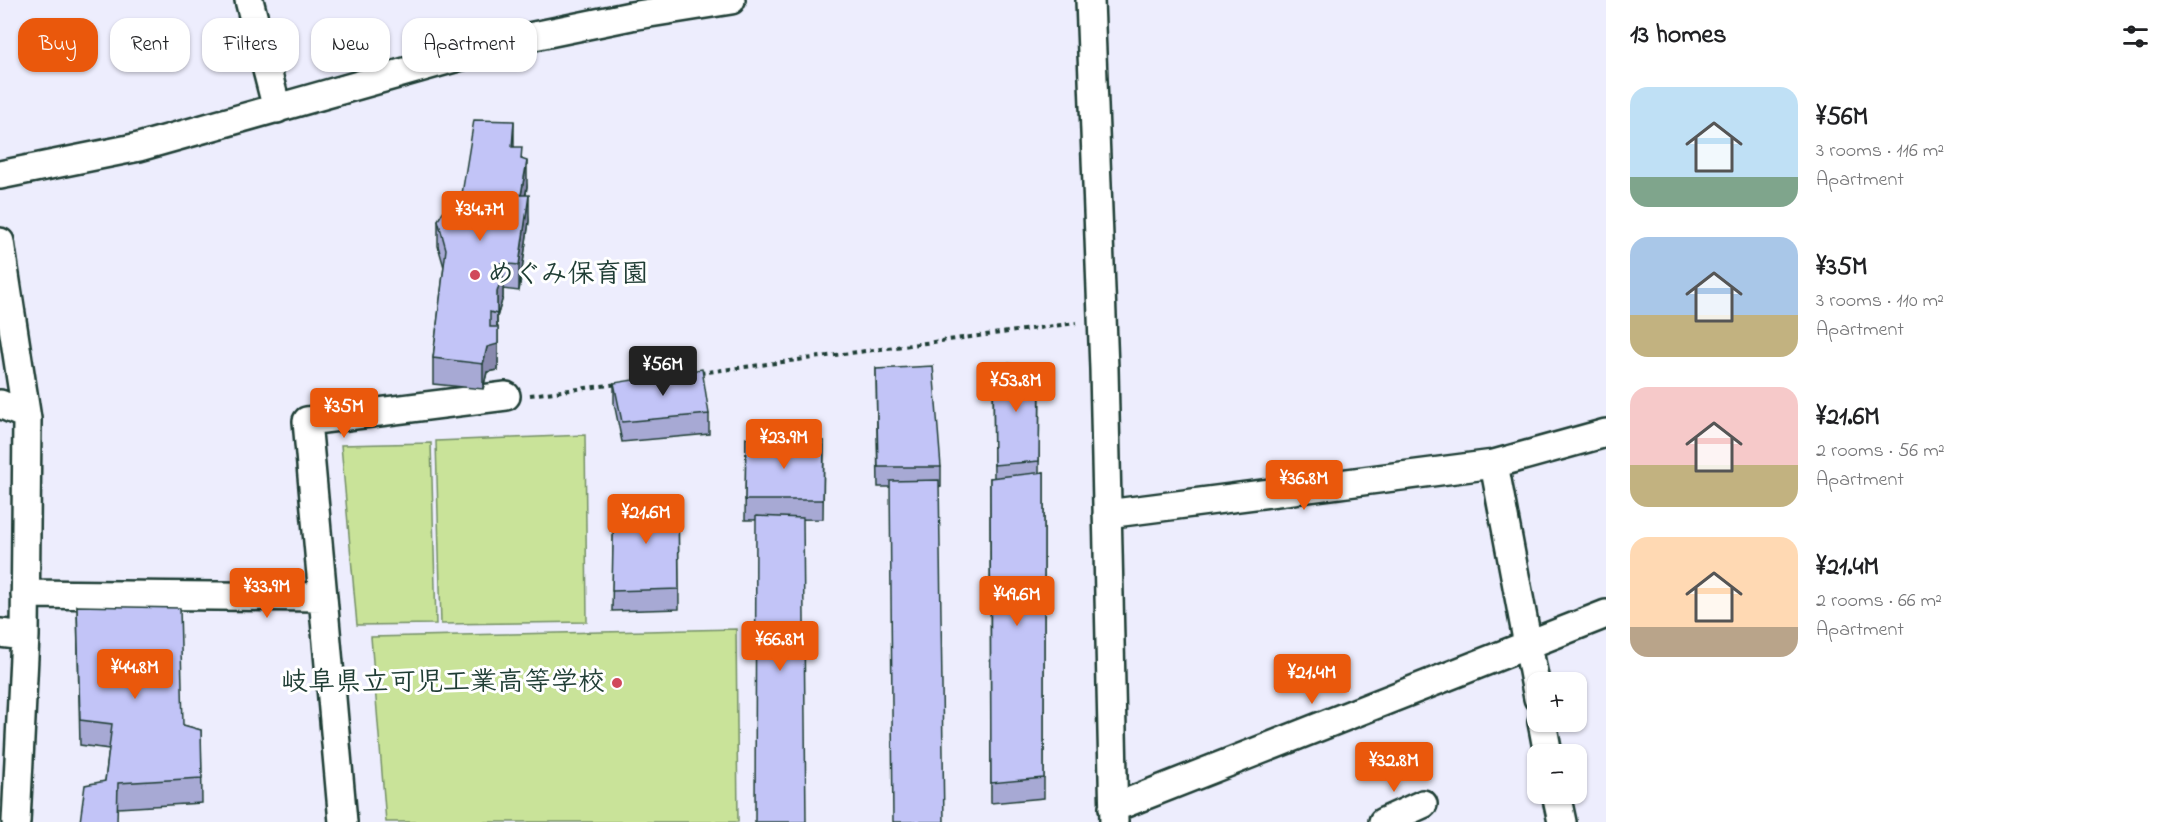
<!DOCTYPE html>
<meta charset="utf-8">
<style>
:root{--surface:#fff;--page:#f6f6f6;--text:#202124;--muted:#757577;--accent:#ea580c}
body{margin:0;font-family:"Indie Flower","Klee One",sans-serif;background:var(--page);color:var(--text);height:100vh;display:flex;flex-direction:column;font-size:22px;white-space:nowrap}
*{box-sizing:border-box;margin:0}
p{font-size:20px;color:var(--muted)}
.icon{flex:none;width:33px;height:33px;fill:none;stroke:currentColor;stroke-width:2;stroke-linecap:round;stroke-linejoin:round}
.map{position:relative;flex:1;overflow:hidden}
.drawer{display:flex;flex-direction:column;background:var(--surface);width:570px}
.drawer>*{flex:none}
.guide{position:absolute;left:18px;top:18px;width:570px;height:54px;display:flex;gap:12px}
.fabs{position:absolute;left:1527px;top:672px;display:grid;gap:12px}
.fabs a{display:grid;place-items:center;width:60px;height:60px;border-radius:12px;background:var(--surface);box-shadow:0 2px 4px #0004;font-size:30px}
.price{position:absolute;translate:-50% -51px;padding:0 14px;border-radius:6px;background:var(--accent);color:#fff;font-size:20px;line-height:39px;filter:drop-shadow(0 2px 3px #0008)}
.price::after{content:'';position:absolute;left:50%;top:36px;width:18px;height:14px;margin-left:-9px;background:inherit;clip-path:polygon(0 0,100% 0,50% 100%)}
.price.active{background:#222;color:#fff}
ul{padding:0;list-style:none}
li{display:flex;align-items:center;gap:18px;height:150px;padding:0 24px}
li span{display:grid;place-items:center;flex:none;width:168px;height:120px;border-radius:18px;color:#555}
li>.icon{margin-inline-start:auto}
span .icon{width:72px;height:72px;fill:#fffc;stroke-width:1}
li b{font-size:26px}
h2{display:flex;justify-content:space-between;align-items:center;height:72px;padding:0 24px;font-size:26px}
.tag{padding:0 21px;border-radius:18px;background:var(--surface);box-shadow:0 2px 4px #0004;font-size:21px;line-height:54px}
.tag.active{background:var(--accent);color:#fff}
main{display:flex;flex:1;min-height:0}
.map>svg:first-child{display:block}
.green{fill:#c9e399;stroke:#749066;stroke-width:1.5}
.lines{fill:none;stroke-linecap:round;stroke-linejoin:round}
.minor-casing{stroke:#1f3d34;stroke-width:32}
.path{stroke:#1f3d34;stroke-width:4;stroke-dasharray:4.5 4.5;stroke-linecap:butt}
.minor{stroke:#fff;stroke-width:27}
.wall{fill:#a7a9d4;stroke:#1f3d34;stroke-width:1.5}
.shaded-wall{fill:#8889ad;stroke:#1f3d34;stroke-width:1.5}
.building{fill:#c2c4f7;stroke:#1f3d34;stroke-width:1.5}
.poi-dot{fill:#d1495b;stroke:#fff;stroke-width:2}
.labels{text-anchor:middle;dominant-baseline:central;stroke-width:6;stroke-linejoin:round;paint-order:stroke}
.poi-label{font-size:27px;font-weight:bold;fill:#1f3d34;stroke:#fff;text-anchor:start}
</style>
<main>
<div class="map">
<svg width="1606" height="822" viewBox="0 0 1606 822">
<rect width="100%" height="100%" fill="#ededfd"/>
<filter id="ink" filterUnits="userSpaceOnUse"><feTurbulence type="fractalNoise" baseFrequency=".0167" numOctaves="2"/><feDisplacementMap in="SourceGraphic" scale="12" xChannelSelector="R" yChannelSelector="G"/><feConvolveMatrix kernelMatrix="1 2 1 2 8 2 1 2 1" color-interpolation-filters="sRGB"/></filter>
<g filter="url(#ink)">
<path class="green" d="M585,435l2,187 -146,2 -5,-183z
M431,443l5,181 -79,1 -16,-180z
M736,629l2,193h-352l-15,-185z"/>
<g class="lines">
<defs>
<path id="minor" d="M249,0l28,109
M1090,0l14,369 10,453
M0,175l139,-28 390,-110 102,-21 100,-16
M0,242l27,177 -2,217 -9,186
M0,404l26,11
M1494,464l44,234
M1107,514l387,-50 112,-31
M25,594l298,3 20,225
M323,597l-16,-176 199,-25
M0,633l25,3
M1542,722l6,32
M1556,794l6,28
M1113,808l493,-194
M1383,822l40,-18"/>
</defs>
<use href="#minor" class="minor-casing"/>
<path class="path" d="M700,373l376,-50
M530,395l88,-11"/>
<use href="#minor" class="minor"/>
</g>
<path class="wall" d="M514,147l8,12 5,27 -1,9 3,26 -10,70 -16,-2v8l-6,20 1,53 -11,2 -4,17 -50,-5v-26l11,-91 -6,-21v-26l23,-20z
M993,363l47,2 -1,108 5,-1v326l-53,5 -1,-325h4z
M876,369l65,98v20h-63z
M614,383l95,31v20l-87,8 -8,-39z
M746,438l78,3 -1,78 -78,1z
M614,499h64l1,110 -67,2z
M77,606l106,119 18,5 1,73 -84,5 -13,-27 4,-32 -29,-4z"/>
<path class="shaded-wall" d="M514,121v26h-2z
M527,161v25l-6,35v-26z
M529,195v26l-10,70v-26z
M503,272v25l-6,20v22v-47z
M498,327v43l-11,2 -4,17v-25l4,-17z"/>
<path class="building" d="M474,120l40,1 -2,26h10l-1,12 6,2 -6,34h8l-10,70 -22,-2v9h6l-6,20v22l-7,-2v15h8v17l-11,3 -4,17 -50,-6 13,-109 -8,-29 13,-22 10,2z
M993,363l47,2 -1,96 -45,4z
M933,366l8,101h-63l-2,-98z
M702,369l7,45 -87,8 -8,-39z
M746,438l78,3 -1,59h-78z
M1044,472v306l-53,5 -1,-305z
M939,480l5,342h-51l-3,-341z
M614,499h64l1,90 -67,2z
M756,516l47,2 3,304h-51z
M77,606l103,2 3,117 18,5 1,48 -84,5 -1,39h-37l5,-37 20,-4 7,-57 -32,-4z"/>
</g>
<g class="poi-dot">
<circle cx="475" cy="275" r="6"/>
<circle cx="617" cy="683" r="6"/>
</g>
<g class="labels">
<g class="poi-label">
<text x="487" y="275">めぐみ保育園</text>
<text x="605" y="683" text-anchor="end">岐阜県立可児工業高等学校</text>
</g>
</g>
</svg>
<div class="fabs">
<a>+</a>
<a>−</a>
</div>
<b class="price" style="left:480px;top:242px">¥34.7M</b>
<b class="price active" style="left:663px;top:397px">¥56M</b>
<b class="price" style="left:1016px;top:413px">¥53.8M</b>
<b class="price" style="left:344px;top:439px">¥35M</b>
<b class="price" style="left:784px;top:470px">¥23.9M</b>
<b class="price" style="left:1304px;top:511px">¥36.8M</b>
<b class="price" style="left:646px;top:545px">¥21.6M</b>
<b class="price" style="left:267px;top:619px">¥33.9M</b>
<b class="price" style="left:1017px;top:627px">¥49.6M</b>
<b class="price" style="left:780px;top:672px">¥66.8M</b>
<b class="price" style="left:135px;top:700px">¥44.8M</b>
<b class="price" style="left:1312px;top:705px">¥21.4M</b>
<b class="price" style="left:1394px;top:793px">¥32.8M</b>
<div class="guide">
<a class="tag active">Buy</a>
<a class="tag">Rent</a>
<a class="tag">Filters</a>
<a class="tag">New</a>
<a class="tag">Apartment</a>
</div>
</div>
<section class="drawer">
<h2>13 homes<svg class="icon" aria-label="filters" viewBox="0 0 24 24"><path d="M4 7h16M4 17h16"/><circle cx="9" cy="7" r="2"/><circle cx="15" cy="17" r="2"/></svg></h2>
<ul>
<li><span style="background:linear-gradient(#bfe0f5 75%,#7fa58c 0)"><svg class="icon" aria-label="home" viewBox="0 0 24 24"><path d="M3 11l9-7 9 7M6 9v11h12V9"/></svg></span><div><b>¥56M</b><p>3 rooms · 116 m²</p><p>Apartment</p></div></li>
<li><span style="background:linear-gradient(#a9c7e8 65%,#c2b280 0)"><svg class="icon" aria-label="home" viewBox="0 0 24 24"><path d="M3 11l9-7 9 7M6 9v11h12V9"/></svg></span><div><b>¥35M</b><p>3 rooms · 110 m²</p><p>Apartment</p></div></li>
<li><span style="background:linear-gradient(#f6c9c9 65%,#c2b280 0)"><svg class="icon" aria-label="home" viewBox="0 0 24 24"><path d="M3 11l9-7 9 7M6 9v11h12V9"/></svg></span><div><b>¥21.6M</b><p>2 rooms · 56 m²</p><p>Apartment</p></div></li>
<li><span style="background:linear-gradient(#ffd9b3 75%,#b9a48a 0)"><svg class="icon" aria-label="home" viewBox="0 0 24 24"><path d="M3 11l9-7 9 7M6 9v11h12V9"/></svg></span><div><b>¥21.4M</b><p>2 rooms · 66 m²</p><p>Apartment</p></div></li>
</ul>
</section>
</main>
